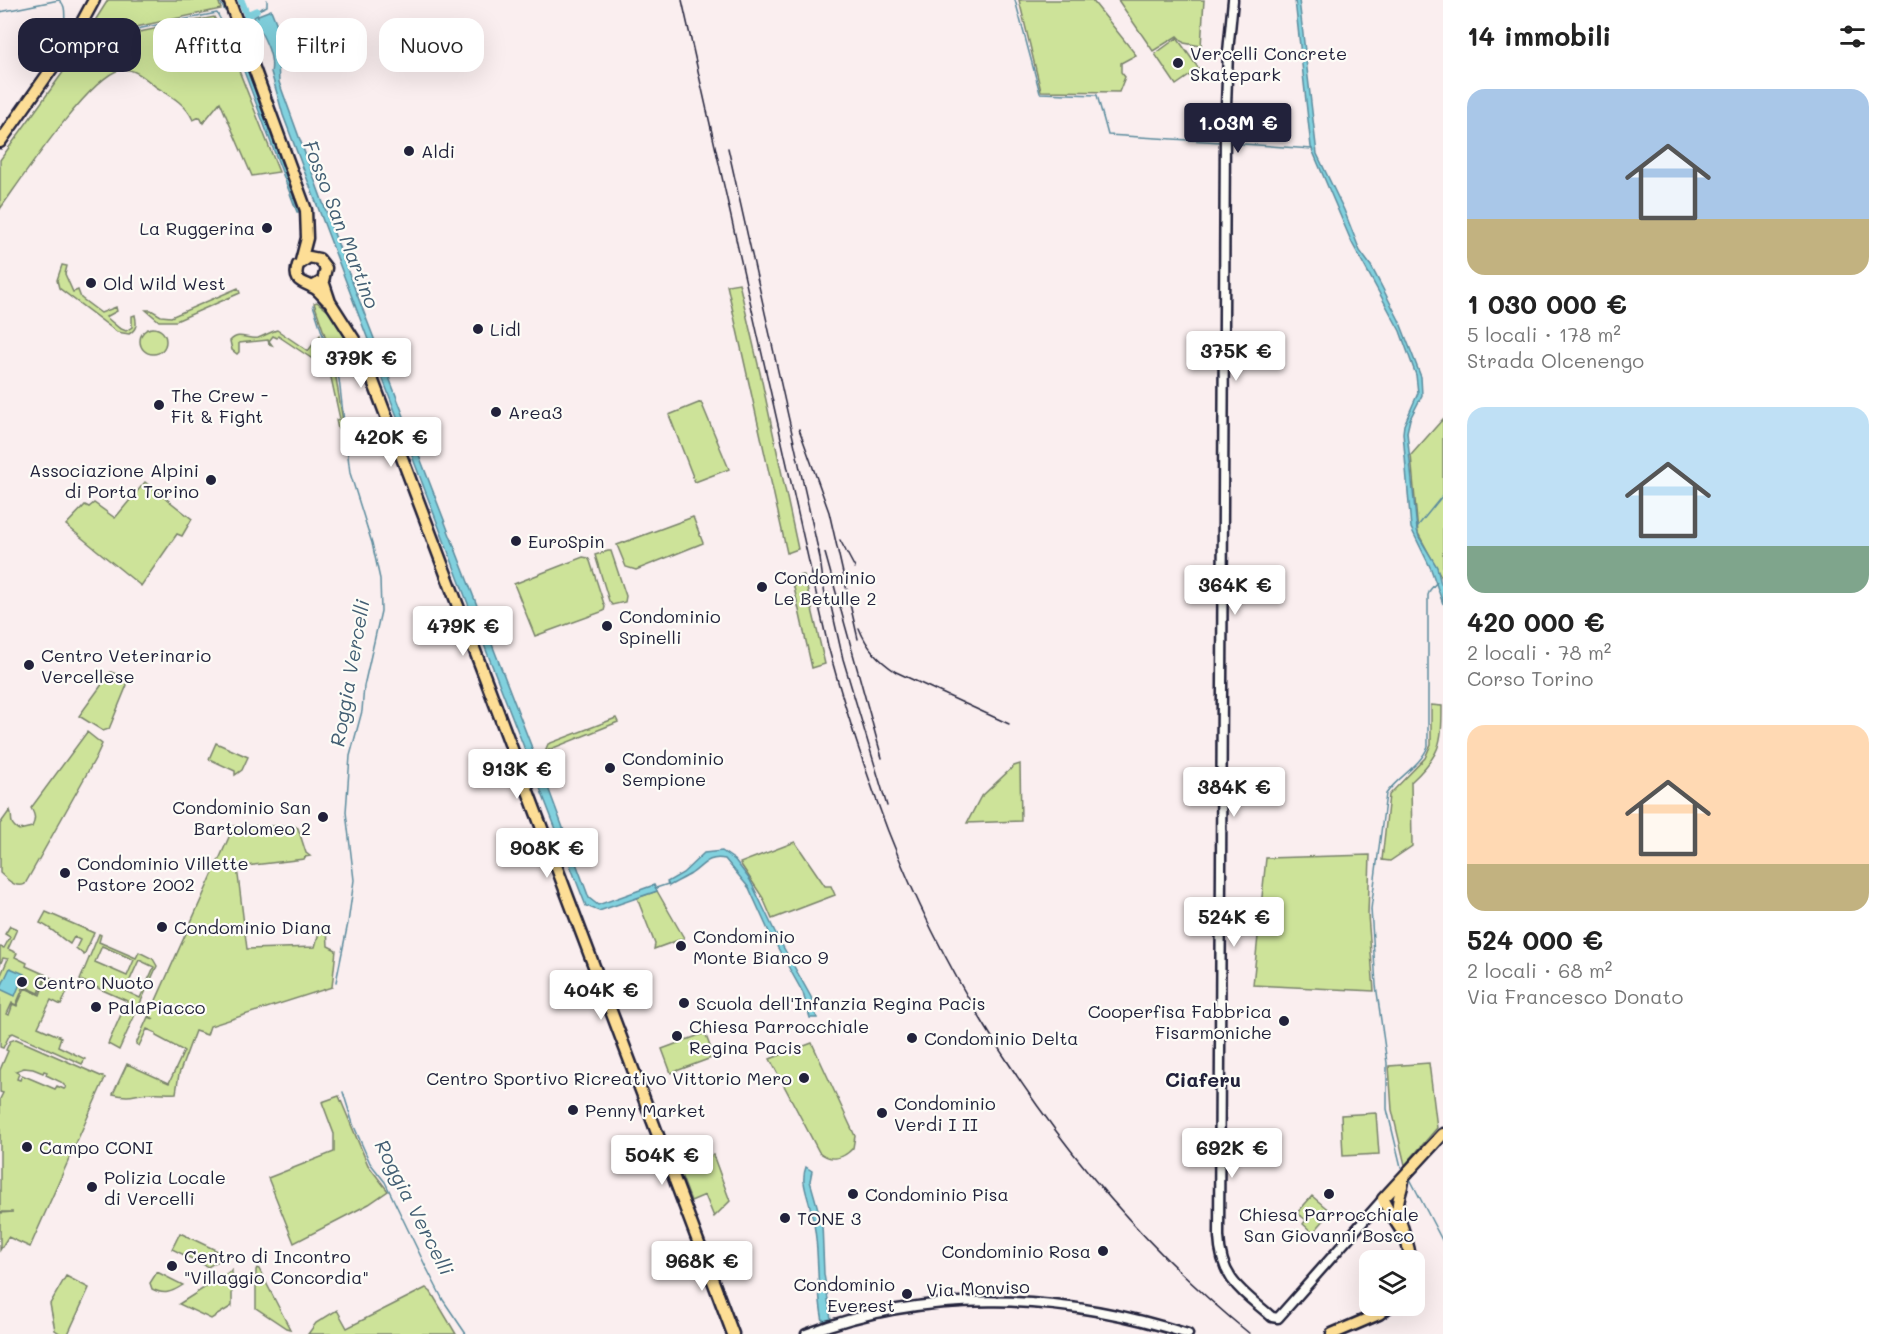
<!DOCTYPE html>
<html lang="it">
<meta charset="utf-8">
<style>
:root{--surface:#fff;--page:#f6f6f6;--text:#222;--muted:#767676;--accent:#22223b}
body{margin:0;font-family:Mali,sans-serif;background:var(--page);color:var(--text);height:100vh;display:flex;flex-direction:column;font-size:22px;white-space:nowrap}
*{box-sizing:border-box;margin:0}
p{font-size:20px;color:var(--muted)}
.icon{flex:none;width:33px;height:33px;fill:none;stroke:currentColor;stroke-width:2;stroke-linecap:round;stroke-linejoin:round}
.map{position:relative;flex:1;overflow:hidden}
.drawer{display:flex;flex-direction:column;background:var(--surface);width:450px}
.drawer>*{flex:none}
.guide{position:absolute;left:18px;top:18px;width:570px;height:54px;display:flex;gap:12px}
.buttons{position:absolute;left:1359px;top:1250px;display:grid;gap:12px}
.buttons a{display:grid;place-items:center;width:66px;height:66px;border-radius:12px;background:var(--surface);box-shadow:0 6px 24px #0002;font-size:30px}
.price{position:absolute;translate:-50% -51px;padding:0 14px;border-radius:6px;background:#fff;color:#222;font-size:20px;line-height:39px;filter:drop-shadow(0 2px 3px #0008)}
.price::after{content:'';position:absolute;left:50%;top:36px;width:18px;height:14px;margin-left:-9px;background:inherit;clip-path:polygon(0 0,100% 0,50% 100%)}
.price.selected{background:var(--accent);color:#fff}
ul{padding:0;list-style:none}
li{display:grid;align-content:center;gap:12px;height:318px;padding:0 24px}
li span{display:grid;place-items:center;height:186px;border-radius:18px;color:#555}
li>.icon{margin-inline-start:auto}
span .icon{width:108px;height:108px;fill:#fffc;stroke-width:1}
li b{font-size:26px}
h2{display:flex;justify-content:space-between;align-items:center;height:72px;padding:0 24px;font-size:26px}
.tag{padding:0 21px;border-radius:18px;background:var(--surface);box-shadow:0 6px 24px #0002;font-size:21px;line-height:54px}
.tag.selected{background:var(--accent);color:#fff}
main{display:flex;flex:1;min-height:0}
.map>svg:first-child{display:block}
.green{fill:#cde399;stroke:#78826a;stroke-width:1.5;fill-rule:evenodd}
.water{fill:#81d1de;stroke:#5b8b9d;stroke-width:1.5}
.lines{fill:none;stroke-linecap:round;stroke-linejoin:round}
.stream{stroke:#5b8b9d;stroke-width:1.5}
.canal{stroke:#81d1de;stroke-width:7}
.minor-casing{stroke:#22223b;stroke-width:13}
.major-casing{stroke:#22223b;stroke-width:15}
.minor{stroke:#fdfcf7;stroke-width:8}
.major{stroke:#fdde96;stroke-width:10}
.rail{stroke:#22223b;stroke-width:1.5}
.poi-dot{fill:#22223b;stroke:#fdfcf7;stroke-width:2}
.labels{text-anchor:middle;dominant-baseline:central;stroke-width:4.5;stroke-linejoin:round;paint-order:stroke}
.poi-label{font-size:18px;fill:#22223b;stroke:#fdfcf7;text-anchor:start}
.street-label{font-size:18px;fill:#22223b;stroke:#fdfcf7}
.water-label{font-size:20px;font-style:italic;fill:#435f74;stroke:#fdfcf7}
.neighbourhood-label{font-size:20px;font-weight:bold;fill:#22223b;stroke:#fdfcf7}
</style>
<main>
<div class="map">
<svg width="1443" height="1334" viewBox="0 0 1443 1334">
<rect width="100%" height="100%" fill="#faeeef"/>
<filter id="ink" filterUnits="userSpaceOnUse"><feTurbulence type="fractalNoise" baseFrequency=".0167" numOctaves="2"/><feDisplacementMap in="SourceGraphic" scale="12" xChannelSelector="R" yChannelSelector="G"/><feConvolveMatrix kernelMatrix="1 2 1 2 8 2 1 2 1" color-interpolation-filters="sRGB"/></filter>
<g filter="url(#ink)">
<path class="green" d="M108,0h110l3,9 -137,29z
M1019,0h73l44,55 -15,8v9l4,5 -6,15 -78,-1z
M1118,0h86l-3,46 -17,-3 -7,-7 -24,15z
M214,17l8,15h4l4,16 49,124 -27,4 -32,-74 -17,21 -3,-6 -7,3c-7,-16 -22,-24 -37,-33 -10,-8 -22,-20 -36,-17 -30,6 -100,111 -120,139v-49l84,-117z
M1177,38l22,31 -23,16 -21,-31z
M62,265l5,1 -2,8 8,18 5,-2 3,8 20,15 15,-6 1,4 -11,6 13,11 7,3 6,-4v-11l3,-1c2,9 2,14 -6,19l-12,-2 -58,-44 -2,-8z
M739,283l22,94 37,172 -11,4 -60,-268z
M238,288l2,5 -64,28h-17l-13,-11h5l10,6 10,1z
M317,302l17,14 26,43 -21,9 -2,3 -23,-68z
M140 341a13 13 0 1 1 26 0a13 13 0 1 1-26 0Z
M277,330l31,21 12,-16 16,43 8,50 -6,1 -2,-9 4,-1 -10,-46 -5,-3 1,-2 -48,-32 -1,2 -4,-2 -4,5 3,4 -3,-1 -1,-4 -29,3v9l-2,2 -5,-4 -2,-9c9,-10 17,-1 28,-3 6,-2 12,-6 19,-8z
M701,402l28,67 -34,13 -26,-67z
M1443,419v161l-25,-47 -7,-78z
M145,482l47,37 -10,17 -5,-2 -36,52 -75,-61 19,-20 4,2 5,-4 21,15z
M693,517l10,26 -67,27 -10,-3 -9,-22z
M608,551h3l15,45 -1,6 -13,3 -3,-4 -14,-46z
M583,557l5,1 2,3 15,46 -1,4 -69,25 -21,-52z
M804,575l21,89 -13,4 -19,-85 3,-7z
M111,672l12,5 4,8 -18,44 -6,2 -24,-15z
M1431,705l11,1c0,39 -2,49 -31,76l1,64 -22,15 -8,-1 7,-65 36,-37 6,-14z
M616,718l2,4 -72,29v-2l2,-5z
M87,732l15,12 -7,15 -70,125c-9,5 -18,-5 -25,-11v-49l10,-14c4,9 -3,12 9,20l13,-3c4,-8 3,-12 -1,-19z
M216,743l32,14 -6,13 -7,5v-4l-26,-12z
M1020,764l1,57 -54,2 13,-25 34,-32z
M234,826h60l4,2 8,25 4,3 -5,1 -1,2 -67,8 10,82 68,-2 5,-18 7,-1 1,18 8,4 -4,37 -122,39 -3,9 -12,-4 -16,43 -3,19c-8,1 -16,-1 -24,0 -18,0 -19,6 -39,1l14,-30 42,19 15,-32 -28,-15v-3l-9,-4 -8,17 -3,-2 12,-27 6,2 -5,-3z
M795,842l30,44h6l4,9 -63,24 -9,-21 -23,-35z
M1370,855l-2,60 6,76 -121,-6 13,-127z
M657,891l27,47 -30,11 1,-5 -18,-46z
M46,912l48,21 -10,22 -8,-7 4,-8 -6,-3 -4,7c-11,-7 -18,-16 -30,-21z
M10,926l7,3 -9,20 9,4 -2,4 12,6 -1,3 20,9 -7,18 -15,-7 -8,19 -4,-2 -5,11 2,1 4,-11 4,2 8,-18 15,7 7,-19 23,10 -9,19 -10,-5 -13,27 23,10 -3,9 27,13 -3,5 -69,-31 -3,1 -7,14 -3,-1v-70l8,-18 -5,-1 -3,7v-18l4,1 6,-11 -5,-3z
M99,934l2,1 -2,7 37,16 3,-6 14,7 4,7 -38,84 -11,-6 19,-43 -47,-21zM102,946l32,14 -7,16 -32,-14zM139,960l15,7 -14,31 -15,-7z
M705,1033l9,24 -43,16 -9,-24z
M16,1039l89,39 -75,169 -22,-10 -8,13v-37l13,-1h-13v-113l3,-6 -3,-1v-22l8,-19 -2,-1 4,-9zM24,1068l9,1 10,4 1,-2 3,1 -1,3 15,7 5,5 -2,2 -7,-3 -2,3 -33,-14 -2,5 -3,-1 2,-6 -3,-2z
M812,1043l43,93 -2,12c-10,11 -22,14 -34,4l-49,-93z
M1429,1063l8,65 -32,37 -13,-55 -3,-44z
M339,1096l29,69 20,26 -19,13 -75,39 -26,-65 66,-26v-18l-12,-32z
M1376,1113l3,41 -36,2 -2,-41z
M704,1151l2,6 7,-2 17,46 -16,16 -9,-22 -14,6 -14,-37 2,-3z
M1312,1196l19,16 -18,21 -10,-9 3,-4 -9,-7z
M180,1233l44,21v3l-16,10 -36,-18z
M257,1268l2,1 31,60 -4,-1 -30,-20v-38z
M232,1270v36l-21,13 -32,-15z
M157,1272l26,13c-12,8 -19,10 -31,4l-2,-6z
M66,1276l23,12 -21,46h-7l-6,-4 -5,-26z
M426,1288l5,4 25,42h-148l8,-11 21,-13 10,18z"/>
<path class="water" d="M1295,0h4l18,154 27,56 16,41 11,15 28,54 22,57 1,18 -12,24 -3,13 10,98 2,7 18,30 4,17 2,1v19l-12,-35 -20,-41 -8,-95 1,-8 14,-32 -2,-18 -16,-44 -48,-88 -41,-96z
M271,10l9,22 -2,30 1,20 67,184 198,513 2,3 43,116 9,7 56,-20 3,6 -58,20 -13,-5 -121,-310 -182,-481 -12,-43c4,-18 -10,-39 -18,-55z
M229,25l25,63 45,124h-2l-70,-186z
M722,851l13,9 15,20 26,54 35,63 6,21h-7l-7,-25 -34,-61 -20,-44 -24,-29c-17,-4 -22,7 -34,15 -7,4 -15,8 -22,12l-2,-4 16,-9 21,-20z
M10,968l14,6 -9,22 -15,-7z
M806,1167l6,4 -2,10 12,42 2,51 7,45 -8,2c-8,-37 -2,-74 -12,-110 -3,-16 -11,-29 -5,-44z"/>
<g class="lines">
<path class="stream" d="M219,0l6,11
M1015,0l25,93 57,2 11,40 113,7
M0,12l59,-12c11,8 1,23 10,32
M258,17l-2,-6 11,-5v-6
M240,18l7,-3
M82,40l135,-27 6,11h4
M1229,143l83,6
M313,305l20,61 6,13 11,94 22,70 8,36 1,32 -17,75 -2,25 -12,45 -4,56 8,68 -6,43 -12,59
M1417,527l26,-32
M656,888l12,-4
M343,1092l10,32 17,39 15,19 40,83 18,35 23,34
M1404,1171l-3,-4 -14,-58v-46l-11,-78 -5,-76 15,-115c11,-17 35,-28 42,-48v-151l2,-5 7,-8
M1409,1177l34,65"/>
<path class="canal" d="M241,0l6,15 9,-4"/>
<defs>
<path id="minor" d="M1233,0l-5,52 -3,81 -6,1104c2,43 23,54 53,80l6,1 106,-120
M806,1334c123,-47 259,-40 382,0"/>
<path id="major" d="M229,0l77,210 1,28 -6,23
M0,142l74,-105 20,-37
M323,281l7,21 32,50 371,982
M312,287l11,-6 3,-13 -7,-9 -10,-2 -11,8c-6,19 7,16 18,24 4,3 7,7 11,11
M1403,1179c0,10 -6,18 -5,29 1,18 12,34 12,52
M1406,1238c-5,-9 -22,-33 -23,-39l60,-65
M1332,1334l47,-20 12,-9"/>
</defs>
<use href="#minor" class="minor-casing"/>
<use href="#major" class="major-casing"/>
<use href="#minor" class="minor"/>
<use href="#major" class="major"/>
<path class="rail" d="M682,0l146,646c17,63 37,125 60,185 75,191 203,374 362,503
M728,148l92,410
M799,429l30,83 29,127
M840,540l15,28
M819,551l7,52
M825,553l57,205
M828,593l15,66 44,147
M859,628c8,20 19,32 37,44l113,52"/>
</g>
</g>
<g class="poi-dot">
<circle cx="1178" cy="63" r="6"/>
<circle cx="409" cy="151" r="6"/>
<circle cx="267" cy="228" r="6"/>
<circle cx="91" cy="283" r="6"/>
<circle cx="478" cy="329" r="6"/>
<circle cx="159" cy="405" r="6"/>
<circle cx="496" cy="412" r="6"/>
<circle cx="211" cy="480" r="6"/>
<circle cx="516" cy="541" r="6"/>
<circle cx="762" cy="587" r="6"/>
<circle cx="607" cy="626" r="6"/>
<circle cx="29" cy="665" r="6"/>
<circle cx="610" cy="768" r="6"/>
<circle cx="323" cy="817" r="6"/>
<circle cx="65" cy="873" r="6"/>
<circle cx="162" cy="927" r="6"/>
<circle cx="681" cy="946" r="6"/>
<circle cx="22" cy="982" r="6"/>
<circle cx="684" cy="1003" r="6"/>
<circle cx="96" cy="1007" r="6"/>
<circle cx="1284" cy="1021" r="6"/>
<circle cx="677" cy="1036" r="6"/>
<circle cx="912" cy="1038" r="6"/>
<circle cx="804" cy="1078" r="6"/>
<circle cx="573" cy="1110" r="6"/>
<circle cx="882" cy="1113" r="6"/>
<circle cx="27" cy="1147" r="6"/>
<circle cx="92" cy="1187" r="6"/>
<circle cx="853" cy="1194" r="6"/>
<circle cx="1329" cy="1194" r="6"/>
<circle cx="785" cy="1218" r="6"/>
<circle cx="1103" cy="1251" r="6"/>
<circle cx="172" cy="1266" r="6"/>
<circle cx="907" cy="1294" r="6"/>
</g>
<g class="labels">
<g class="poi-label">
<text x="1190" y="53">Vercelli Concrete<tspan x="1190" dy="21">Skatepark</tspan></text>
<text x="421" y="151">Aldi</text>
<text x="255" y="228" text-anchor="end">La Ruggerina</text>
<text x="103" y="283">Old Wild West</text>
<text x="490" y="329">Lidl</text>
<text x="171" y="395">The Crew -<tspan x="171" dy="21">Fit &amp; Fight</tspan></text>
<text x="508" y="412">Area3</text>
<text x="199" y="470" text-anchor="end">Associazione Alpini<tspan x="199" dy="21">di Porta Torino</tspan></text>
<text x="528" y="541">EuroSpin</text>
<text x="774" y="577">Condominio<tspan x="774" dy="21">Le Betulle 2</tspan></text>
<text x="619" y="616">Condominio<tspan x="619" dy="21">Spinelli</tspan></text>
<text x="41" y="655">Centro Veterinario<tspan x="41" dy="21">Vercellese</tspan></text>
<text x="622" y="758">Condominio<tspan x="622" dy="21">Sempione</tspan></text>
<text x="311" y="807" text-anchor="end">Condominio San<tspan x="311" dy="21">Bartolomeo 2</tspan></text>
<text x="77" y="863">Condominio Villette<tspan x="77" dy="21">Pastore 2002</tspan></text>
<text x="174" y="927">Condominio Diana</text>
<text x="693" y="936">Condominio<tspan x="693" dy="21">Monte Bianco 9</tspan></text>
<text x="34" y="982">Centro Nuoto</text>
<text x="696" y="1003">Scuola dell'Infanzia Regina Pacis</text>
<text x="108" y="1007">PalaPiacco</text>
<text x="1272" y="1011" text-anchor="end">Cooperfisa Fabbrica<tspan x="1272" dy="21">Fisarmoniche</tspan></text>
<text x="689" y="1026">Chiesa Parrocchiale<tspan x="689" dy="21">Regina Pacis</tspan></text>
<text x="924" y="1038">Condominio Delta</text>
<text x="792" y="1078" text-anchor="end">Centro Sportivo Ricreativo Vittorio Mero</text>
<text x="894" y="1103">Condominio<tspan x="894" dy="21">Verdi I II</tspan></text>
<text x="585" y="1110">Penny Market</text>
<text x="39" y="1147">Campo CONI</text>
<text x="104" y="1177">Polizia Locale<tspan x="104" dy="21">di Vercelli</tspan></text>
<text x="865" y="1194">Condominio Pisa</text>
<text x="1329" y="1214" text-anchor="middle">Chiesa Parrocchiale<tspan x="1329" dy="21">San Giovanni Bosco</tspan></text>
<text x="797" y="1218">TONE 3</text>
<text x="1091" y="1251" text-anchor="end">Condominio Rosa</text>
<text x="184" y="1256">Centro di Incontro<tspan x="184" dy="21">"Villaggio Concordia"</tspan></text>
<text x="895" y="1284" text-anchor="end">Condominio<tspan x="895" dy="21">Everest</tspan></text>
</g>
<g class="street-label">
<text transform="translate(978 1288) rotate(-2)">Via Monviso</text>
</g>
<g class="water-label">
<text transform="translate(342 224) rotate(69)">Fosso San Martino</text>
<text transform="translate(349 673) rotate(-80)">Roggia Vercelli</text>
<text transform="translate(415 1207) rotate(63)">Roggia Vercelli</text>
</g>
<g class="neighbourhood-label">
<text x="1203" y="1079">Ciaferu</text>
</g>
</g>
</svg>
<div class="buttons">
<a><svg class="icon" aria-label="layers" viewBox="0 0 24 24"><path d="M12 4l9 5-9 5-9-5zM3 14l9 5 9-5"/></svg></a>
</div>
<b class="price selected" style="left:1238px;top:154px">1.03M €</b>
<b class="price" style="left:1236px;top:382px">375K €</b>
<b class="price" style="left:361px;top:389px">379K €</b>
<b class="price" style="left:391px;top:468px">420K €</b>
<b class="price" style="left:1235px;top:616px">364K €</b>
<b class="price" style="left:463px;top:657px">479K €</b>
<b class="price" style="left:517px;top:800px">913K €</b>
<b class="price" style="left:1234px;top:818px">384K €</b>
<b class="price" style="left:547px;top:879px">908K €</b>
<b class="price" style="left:1234px;top:948px">524K €</b>
<b class="price" style="left:601px;top:1021px">404K €</b>
<b class="price" style="left:1232px;top:1179px">692K €</b>
<b class="price" style="left:662px;top:1186px">504K €</b>
<b class="price" style="left:702px;top:1292px">968K €</b>
<div class="guide">
<a class="tag selected">Compra</a>
<a class="tag">Affitta</a>
<a class="tag">Filtri</a>
<a class="tag">Nuovo</a>
</div>
</div>
<section class="drawer">
<h2>14 immobili<svg class="icon" aria-label="filters" viewBox="0 0 24 24"><path d="M4 7h16M4 17h16"/><circle cx="9" cy="7" r="2"/><circle cx="15" cy="17" r="2"/></svg></h2>
<ul>
<li><span style="background:linear-gradient(#a9c7e8 70%,#c2b280 0)"><svg class="icon" aria-label="home" viewBox="0 0 24 24"><path d="M3 11l9-7 9 7M6 9v11h12V9"/></svg></span><div><b>1 030 000 €</b><p>5 locali · 178 m²</p><p>Strada Olcenengo</p></div></li>
<li><span style="background:linear-gradient(#bfe0f5 75%,#7fa58c 0)"><svg class="icon" aria-label="home" viewBox="0 0 24 24"><path d="M3 11l9-7 9 7M6 9v11h12V9"/></svg></span><div><b>420 000 €</b><p>2 locali · 78 m²</p><p>Corso Torino</p></div></li>
<li><span style="background:linear-gradient(#ffd9b3 75%,#c2b280 0)"><svg class="icon" aria-label="home" viewBox="0 0 24 24"><path d="M3 11l9-7 9 7M6 9v11h12V9"/></svg></span><div><b>524 000 €</b><p>2 locali · 68 m²</p><p>Via Francesco Donato</p></div></li>
</ul>
</section>
</main>
